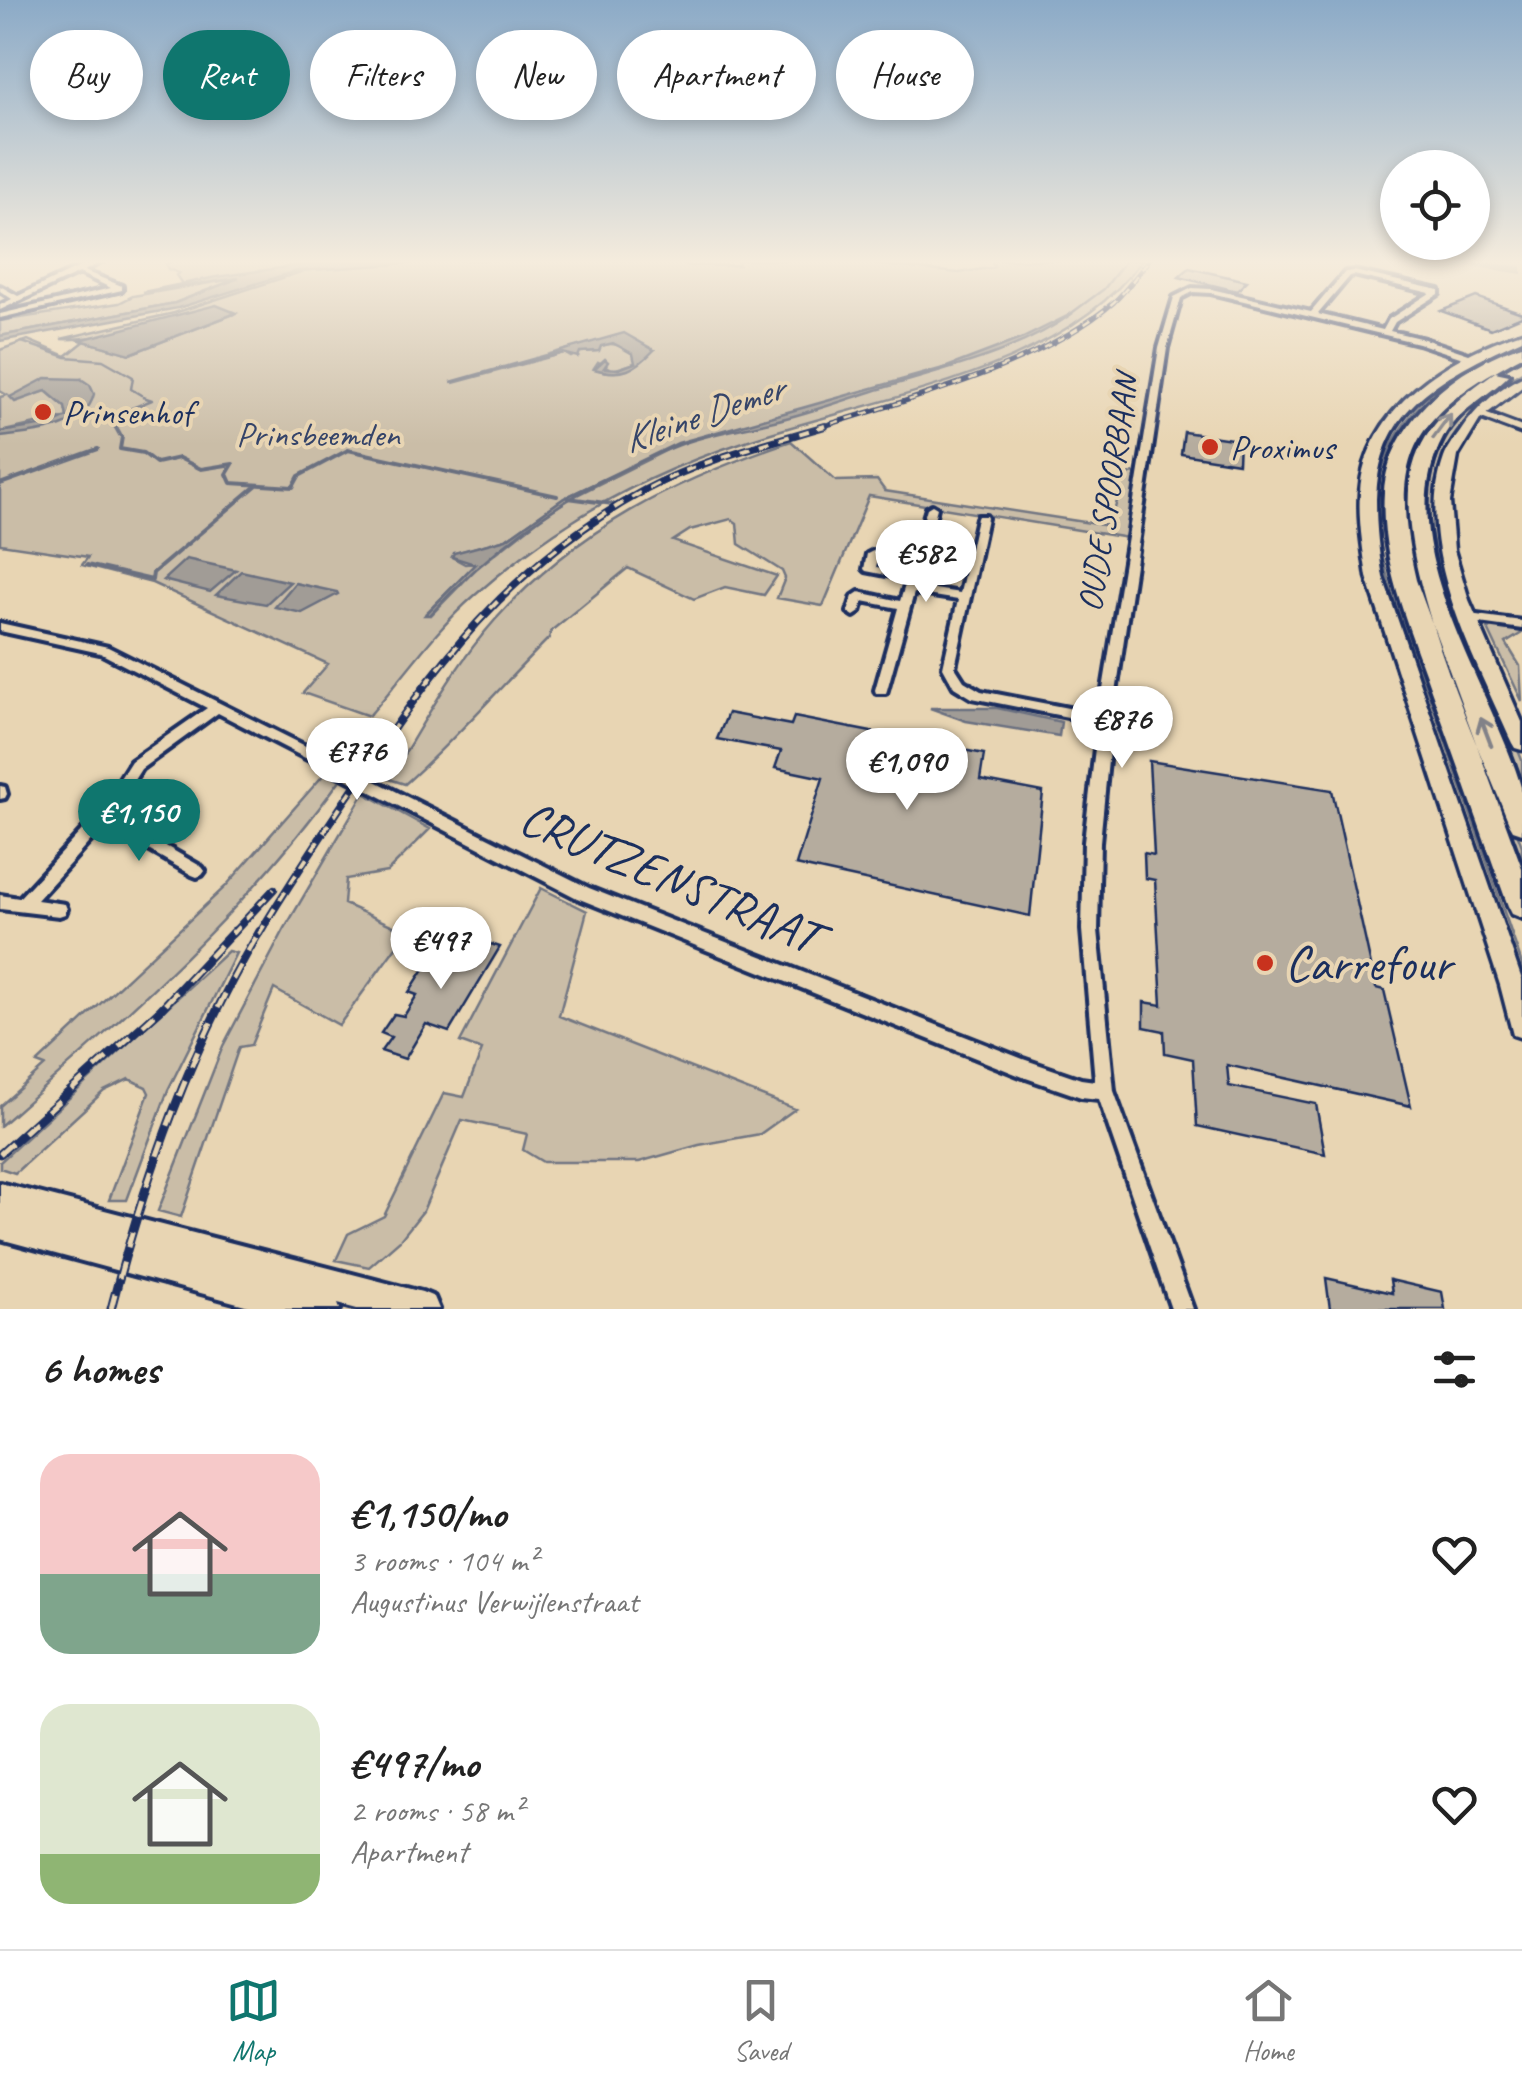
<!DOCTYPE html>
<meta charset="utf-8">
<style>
:root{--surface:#fff;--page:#f2f2f2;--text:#222;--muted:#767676;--line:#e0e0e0;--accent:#0f766e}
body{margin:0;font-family:Caveat,sans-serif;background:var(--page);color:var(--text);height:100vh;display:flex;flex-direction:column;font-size:38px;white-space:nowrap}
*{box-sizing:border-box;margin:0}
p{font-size:32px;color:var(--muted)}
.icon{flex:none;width:55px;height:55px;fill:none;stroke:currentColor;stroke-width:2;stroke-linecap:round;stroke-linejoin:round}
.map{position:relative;height:1309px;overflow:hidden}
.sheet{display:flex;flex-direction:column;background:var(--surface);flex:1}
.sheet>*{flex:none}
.guide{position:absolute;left:30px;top:30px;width:1000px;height:90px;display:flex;gap:20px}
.controls{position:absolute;left:1380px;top:150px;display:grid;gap:20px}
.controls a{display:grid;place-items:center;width:110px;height:110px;border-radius:50%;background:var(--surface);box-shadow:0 5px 15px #0003;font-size:50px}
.price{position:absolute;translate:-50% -85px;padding:0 22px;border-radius:35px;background:#fff;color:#222;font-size:32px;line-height:65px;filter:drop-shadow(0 2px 5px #0008)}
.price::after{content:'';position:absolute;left:50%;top:60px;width:30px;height:22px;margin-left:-15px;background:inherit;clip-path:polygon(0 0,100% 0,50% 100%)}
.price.current{background:var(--accent);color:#fff}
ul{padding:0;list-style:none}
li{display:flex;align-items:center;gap:30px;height:250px;padding:0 40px}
li span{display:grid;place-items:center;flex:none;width:280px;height:200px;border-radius:30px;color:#555}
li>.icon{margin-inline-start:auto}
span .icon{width:120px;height:120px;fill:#fffc;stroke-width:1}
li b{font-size:42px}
h2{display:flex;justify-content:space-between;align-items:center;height:120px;padding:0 40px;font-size:42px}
.pill{padding:0 35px;border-radius:45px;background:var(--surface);box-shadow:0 5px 15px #0003;font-size:35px;line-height:90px}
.pill.current{background:var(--accent);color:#fff}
.tab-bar{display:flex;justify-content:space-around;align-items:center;height:140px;border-top:2px solid var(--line);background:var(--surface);font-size:28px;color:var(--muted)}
.tab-bar a{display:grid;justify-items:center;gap:5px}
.tab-bar .current{color:var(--accent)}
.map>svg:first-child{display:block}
.green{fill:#cabda7;stroke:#727682;stroke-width:2.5;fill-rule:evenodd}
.water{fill:#a19c96;stroke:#6b7080;stroke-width:2.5}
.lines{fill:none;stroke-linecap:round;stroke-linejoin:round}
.stream-far1{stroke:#6b7080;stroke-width:2.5}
.stream{stroke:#6b7080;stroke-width:4}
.river{fill:#a19c96;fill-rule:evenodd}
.building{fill:#b5ac9e;stroke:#1b2f5e;stroke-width:2.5}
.street-casing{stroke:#1b2f5e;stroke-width:8}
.secondary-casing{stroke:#1b2f5e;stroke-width:7}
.primary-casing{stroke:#1b2f5e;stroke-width:8}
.highway-casing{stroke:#1b2f5e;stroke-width:8}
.street{fill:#e8d5b3;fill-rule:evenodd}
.secondary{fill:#e8d5b3;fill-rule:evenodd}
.primary{fill:#e8d5b3;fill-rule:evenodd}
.highway{fill:#e8d5b3;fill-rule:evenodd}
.rail-far2-casing{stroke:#1b2f5e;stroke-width:5}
.rail-far1-casing{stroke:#1b2f5e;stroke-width:8}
.rail-casing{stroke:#1b2f5e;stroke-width:9}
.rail-far2{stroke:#e8d5b3;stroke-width:2.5;stroke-dasharray:8;stroke-linecap:butt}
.rail-far1{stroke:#e8d5b3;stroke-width:4;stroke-dasharray:10;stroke-linecap:butt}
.rail{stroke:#e8d5b3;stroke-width:5;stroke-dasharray:16;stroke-linecap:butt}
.oneway{stroke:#828288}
.poi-dot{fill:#c8321e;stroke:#e8d5b3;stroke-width:4}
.labels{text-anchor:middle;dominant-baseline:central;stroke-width:8;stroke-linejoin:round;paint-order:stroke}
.far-poi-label{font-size:35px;fill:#1b2f5e;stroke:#e8d5b3;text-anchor:start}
.far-park-label{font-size:35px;fill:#354469;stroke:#e8d5b3}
.far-street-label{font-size:35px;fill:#1b2f5e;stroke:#e8d5b3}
.far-water-label{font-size:38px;font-style:italic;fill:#364569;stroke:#e8d5b3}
.near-street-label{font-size:50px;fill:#1b2f5e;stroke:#e8d5b3}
.near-poi-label{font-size:50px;fill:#1b2f5e;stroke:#e8d5b3;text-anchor:start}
</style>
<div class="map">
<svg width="1522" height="1309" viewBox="0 0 1522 1309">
<rect width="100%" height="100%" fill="#e8d5b3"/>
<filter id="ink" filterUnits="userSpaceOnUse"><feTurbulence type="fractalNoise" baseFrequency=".01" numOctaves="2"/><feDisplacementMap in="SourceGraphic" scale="20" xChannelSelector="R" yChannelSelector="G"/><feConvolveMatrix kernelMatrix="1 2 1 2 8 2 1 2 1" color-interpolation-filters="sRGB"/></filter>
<g filter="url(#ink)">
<path class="green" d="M174,260h163l-155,24 -6,-9 3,-2 -11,-4 -2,-5z
M451,260h225l13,6 50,-1 -3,-5h99l124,13 35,-6 -3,-7h151c-80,113 -268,138 -393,180 -33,11 -67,24 -99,39 -63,29 -124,71 -176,117 -39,34 -71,81 -105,120l-66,-23 25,-29 -176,-81 -70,-18 6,-8 -88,-13v-107l71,-16 10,-42 -46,15 11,-3 19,16 2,10 -67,15v-35l7,-2 -7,-4v-41l28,-10 38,16 19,-15 45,13 104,-40c-15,0 -32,-1 -48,2 -41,6 -85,25 -125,23l113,-26 133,-43zM619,335l35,15c-18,19 -35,28 -60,18l4,-6 15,8 22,-7 2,-5c-11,-11 -29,-21 -41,-7l-16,1 -9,5 -7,-4 -111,30zM681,443l-112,56 -30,20 -62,49 -46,47 -5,-2 51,-50 -12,1 -13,-7 3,-4 51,-14 58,-41z
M239,278l-64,25 -175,33v-15l119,-18 14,-7z
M1522,338v4c-64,28 -126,63 -142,136 -16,72 35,174 58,242 28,81 56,163 84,244v28l-136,-406 -14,-51 6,-76 20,-39 54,-49z
M1522,354v5c-163,71 -116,185 -65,315 22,57 43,114 65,172v35l-121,-345 7,-82 31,-48z
M1522,372v5c-42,23 -80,58 -87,109 -10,75 58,203 87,274v20c-19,-46 -37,-91 -56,-136 -46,-113 -70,-204 56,-272z
M791,441l45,40 41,-1 8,11 225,35 14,-50 10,-3 6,3 -12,62 -259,-42 -46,110 -46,-8 8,-20 -3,-7 -43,-27 -2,-21 -6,-4 -41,11 -17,11 104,35 -13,19 -39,-8 -31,12 -66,-31 -77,63 -2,7c-49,49 -92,100 -144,146l-16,-5c33,-53 64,-112 106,-159 83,-92 180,-140 296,-179z
M1492,626l26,2 4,5 -16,10 14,23 2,35 -34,-72z
M326,772l14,8c-95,133 -218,239 -340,346v-20l45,-40 -8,-3 188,-176z
M364,793l66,36 -43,43 -41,7 -2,25 63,28 -68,93 -65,-36 -23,56 -12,2 -58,170 -23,-6 65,-165 62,-118z
M541,888l46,23 -28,105 236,93 -35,25 -61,11 -60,17h-96l-20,-12 4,-16 -65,-14 -39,91 -23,29 -31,27 -33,-7 12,-26 36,-18 60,-123 20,4 18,-47 -22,-8z
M228,951l8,2 -68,137 -41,110h-18l40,-107 -3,-6 -17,-8 -25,12 -89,82 -15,-5v-6z"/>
<path class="water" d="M336,260h114l-153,11 -119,37 -178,33v-5l175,-33 64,-25 -96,14 73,-15z
M216,305l20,8 -106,41 -50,-14z
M1073,313c-52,38 -122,55 -183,73 -38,11 -76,26 -116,35 -32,8 -64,12 -95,24 -94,36 -182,95 -249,170h-5l50,-51 -23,-7 2,-4 52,-14 58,-41 114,-55 269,-76 76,-29z
M624,333l30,17c-19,20 -31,27 -60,19l11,-10 3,3 -4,6 15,1 16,-6 -2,-9 -20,-11 -12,3 -2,5 -19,1 -2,5 -15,-4 -112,29z
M46,378l35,1 9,6 4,9c-9,37 -63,39 -94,43v-5l52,-8 15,-7 -2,-10 -19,-16 -31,11 -5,-5z
M186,559l50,11 -26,22 -47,-12z
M241,571l49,11 -24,22 -50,-9z
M295,583l42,9 1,2 -36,19 -27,-6z
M930,708h67l64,14 -2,14 -93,-15z"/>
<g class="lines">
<path class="stream-far1" d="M1069,315l35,-26 22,-29
M22,342l44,15 37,3 30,17 -2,12 10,6
M116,428l-6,-11 42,-17 -9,-3"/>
<path class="stream" d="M115,426l5,9
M122,437l-2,12 23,4 13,10 23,-5 22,11 32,-5 -6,10 4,9 62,4 6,-11 49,-26 209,46
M0,484l98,-35
M568,498l45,6
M87,565l65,15 1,-7 104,-88"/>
<path class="river" d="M1452,260l70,6v8l-64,-10z"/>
</g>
<path class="building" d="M1189,268l58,13 -10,10 -58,-14z
M1476,297l46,16v3l-31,13 -50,-18z
M1184,432l55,8 -1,23 -57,-9z
M728,713l63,12 3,-8 190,37 -4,26 63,12 -13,124 -234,-51 27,-87 -48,-10 6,-17 -64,-12z
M1149,761l183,29 44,198 8,2 27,116 -184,-41 2,21 87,18 9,50 -128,-28 -4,-67 -28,-6 -1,-22 -20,-4v-25l18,3 -7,-125 -10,-2 -1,-25 10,2z
M457,933l43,14 -51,85 -23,-8 -21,35 -24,-8 10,-14 -10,-4 13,-19 10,2 13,-21 -8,-3 33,-51 8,3z
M1326,1278l66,15 -2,-13 52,12 3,17h-115z"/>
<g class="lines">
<defs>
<path id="street" d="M94,260h10l-20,11 38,15v4l-122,28v-4l111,-26 -32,-15 -79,37v-5l12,-6 -12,-8v-5l18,10z
M1354,271l85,19v4l-44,28 -5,9 34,8 48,16v4h-6l-48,-16 -207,-50 -18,-1 -12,6 -14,50 -55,372 -12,122 -2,88 16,161 79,218h-22l-72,-210 -18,-2 -58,-20 -446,-179 -359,-185 -77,56 -29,46 90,52 3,4 -3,4 -5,2 -5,-2 -87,-50 -68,75 28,4 2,5 -2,5 -6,2 -59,-7v-14l19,3 79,-85 33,-52 76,-53 -107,-55 -100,-22v-8l108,24 481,241 434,171 58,20 14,2 -13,-151 2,-88 14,-119 -126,-25 -18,-11 -11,-20 15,-67 -44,-7 -27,97 -1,3h-10l-1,-3 23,-82 -35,-7 -3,11 -6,4 -6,-4 5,-16 6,-4 41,9 7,-22 -41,-8 -2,-2 3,-15 6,-3 6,3 -3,13 32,5 19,-64 5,-3 5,3 -21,78 44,7 17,-75 1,-2h8l1,2 -32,149 9,14 17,10 118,23 60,-366 15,-51 18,-9 19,1 100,23 34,-40zM1354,275l76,18 -41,26 -6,11 -65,-16 32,-38z
M1479,411l43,16v6l-46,-17v-4z
M1469,614l53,7v8l-57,-8 -2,-3 2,-3z
M0,786l5,1 2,7 -2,4 -5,1z"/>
<path id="secondary" d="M1522,332v7c-126,56 -163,97 -139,238l139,403v58l-9,-3 -13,-50 -133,-408c-4,-29 -9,-56 -7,-85 6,-85 89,-136 162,-160z
M1522,377v10l-41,31 -23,38 -8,46 4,48 15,50 53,122v28l-7,-2 -3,-5c-35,-81 -100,-195 -68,-285 3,-9 10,-18 16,-26 14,-22 38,-44 62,-55z"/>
<path id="primary" d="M0,1183l422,109 12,5 5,12h-82l-19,-5 2,5h-80l-260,-70z"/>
<path id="highway" d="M1522,345v11c-110,59 -135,99 -106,224l106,288v50l-10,-4 -4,-8c-25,-69 -49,-139 -74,-208 -22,-64 -55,-136 -50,-206 5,-71 74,-126 138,-147z
M1495,372l14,3c-21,22 -51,34 -66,63 -57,106 49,248 78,349 1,14 1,32 1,46l-9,-3 -4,-7c-33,-84 -121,-271 -96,-356 12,-44 47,-70 82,-95z"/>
</defs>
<use href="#street" class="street-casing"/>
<use href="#secondary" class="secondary-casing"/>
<use href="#primary" class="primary-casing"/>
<use href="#highway" class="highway-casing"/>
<use href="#street" class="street"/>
<use href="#secondary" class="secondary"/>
<use href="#primary" class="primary"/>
<use href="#highway" class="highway"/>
<defs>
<path id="rail-far2" d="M817,428c91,-28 225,-63 297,-126 13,-12 24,-29 35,-42"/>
<path id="rail-far1" d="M232,934l42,-45
M259,934c29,-48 60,-95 91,-141 83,-126 160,-229 295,-303 55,-30 120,-46 180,-64"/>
<path id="rail" d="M0,1154l160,-144 74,-79
M111,1309c34,-131 79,-262 149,-378"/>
</defs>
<use href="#rail-far2" class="rail-far2-casing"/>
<use href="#rail-far1" class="rail-far1-casing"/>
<use href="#rail" class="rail-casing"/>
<use href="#rail-far2" class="rail-far2"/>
<use href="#rail-far1" class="rail-far1"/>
<use href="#rail" class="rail"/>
</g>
<defs><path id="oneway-shaft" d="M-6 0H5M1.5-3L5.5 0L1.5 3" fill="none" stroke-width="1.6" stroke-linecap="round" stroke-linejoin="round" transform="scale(2.5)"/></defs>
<g class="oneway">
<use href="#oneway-shaft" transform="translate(1442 426) rotate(-54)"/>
<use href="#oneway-shaft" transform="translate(1486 732) rotate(-111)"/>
</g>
</g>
<linearGradient id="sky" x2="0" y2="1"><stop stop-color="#8baac7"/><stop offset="0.59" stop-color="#f5ecdd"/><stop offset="1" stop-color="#f5ecdd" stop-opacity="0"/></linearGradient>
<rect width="1522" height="444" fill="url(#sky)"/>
<g class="poi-dot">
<circle cx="43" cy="412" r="10"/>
<circle cx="1210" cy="447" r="10"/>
<circle cx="1265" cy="963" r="10"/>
</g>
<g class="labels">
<g class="far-poi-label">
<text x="63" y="412">Prinsenhof</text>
<text x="1230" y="447">Proximus</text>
</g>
<g class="far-park-label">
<text x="318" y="434">Prinsbeemden</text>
</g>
<g class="far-street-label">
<text transform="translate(1108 493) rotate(-81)">OUDE SPOORBAAN</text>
</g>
<g class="far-water-label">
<text transform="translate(703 414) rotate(-19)">Kleine Demer</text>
</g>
<g class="near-street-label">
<text transform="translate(670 877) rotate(23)">CRUTZENSTRAAT</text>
</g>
<g class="near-poi-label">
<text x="1285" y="963">Carrefour</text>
</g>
</g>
</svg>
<div class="controls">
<a><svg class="icon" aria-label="locate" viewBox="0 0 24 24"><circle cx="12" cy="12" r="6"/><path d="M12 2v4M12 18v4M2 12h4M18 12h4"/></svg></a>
</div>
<b class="price" style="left:926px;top:605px">€582</b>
<b class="price" style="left:1122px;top:771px">€876</b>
<b class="price" style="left:357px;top:803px">€776</b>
<b class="price" style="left:907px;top:813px">€1,090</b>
<b class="price current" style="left:139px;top:864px">€1,150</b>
<b class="price" style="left:441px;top:992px">€497</b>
<div class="guide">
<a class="pill">Buy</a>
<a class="pill current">Rent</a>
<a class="pill">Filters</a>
<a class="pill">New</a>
<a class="pill">Apartment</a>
<a class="pill">House</a>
</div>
</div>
<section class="sheet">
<h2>6 homes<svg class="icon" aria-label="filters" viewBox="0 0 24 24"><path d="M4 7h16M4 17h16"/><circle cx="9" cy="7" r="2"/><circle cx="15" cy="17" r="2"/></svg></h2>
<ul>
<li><span style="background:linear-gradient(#f6c9c9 60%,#7fa58c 0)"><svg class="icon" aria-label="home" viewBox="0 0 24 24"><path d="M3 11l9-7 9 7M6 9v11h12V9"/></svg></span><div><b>€1,150/mo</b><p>3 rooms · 104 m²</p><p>Augustinus Verwijlenstraat</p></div><svg class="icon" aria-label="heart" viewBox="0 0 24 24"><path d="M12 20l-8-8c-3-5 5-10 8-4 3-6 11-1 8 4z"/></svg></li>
<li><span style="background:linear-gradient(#dfe7d0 75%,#8fb573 0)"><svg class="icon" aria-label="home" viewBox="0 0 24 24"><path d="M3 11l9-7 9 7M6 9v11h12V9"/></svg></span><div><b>€497/mo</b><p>2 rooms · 58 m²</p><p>Apartment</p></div><svg class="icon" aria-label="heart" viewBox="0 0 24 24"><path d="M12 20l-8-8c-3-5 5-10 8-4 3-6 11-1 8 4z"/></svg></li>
</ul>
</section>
<nav class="tab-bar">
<a class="current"><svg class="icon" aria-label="map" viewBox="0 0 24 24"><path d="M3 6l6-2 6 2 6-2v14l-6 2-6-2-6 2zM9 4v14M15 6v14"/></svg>Map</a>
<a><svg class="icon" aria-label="saved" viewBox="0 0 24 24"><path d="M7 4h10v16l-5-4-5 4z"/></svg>Saved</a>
<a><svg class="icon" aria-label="home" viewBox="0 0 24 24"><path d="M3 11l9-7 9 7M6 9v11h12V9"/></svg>Home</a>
</nav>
